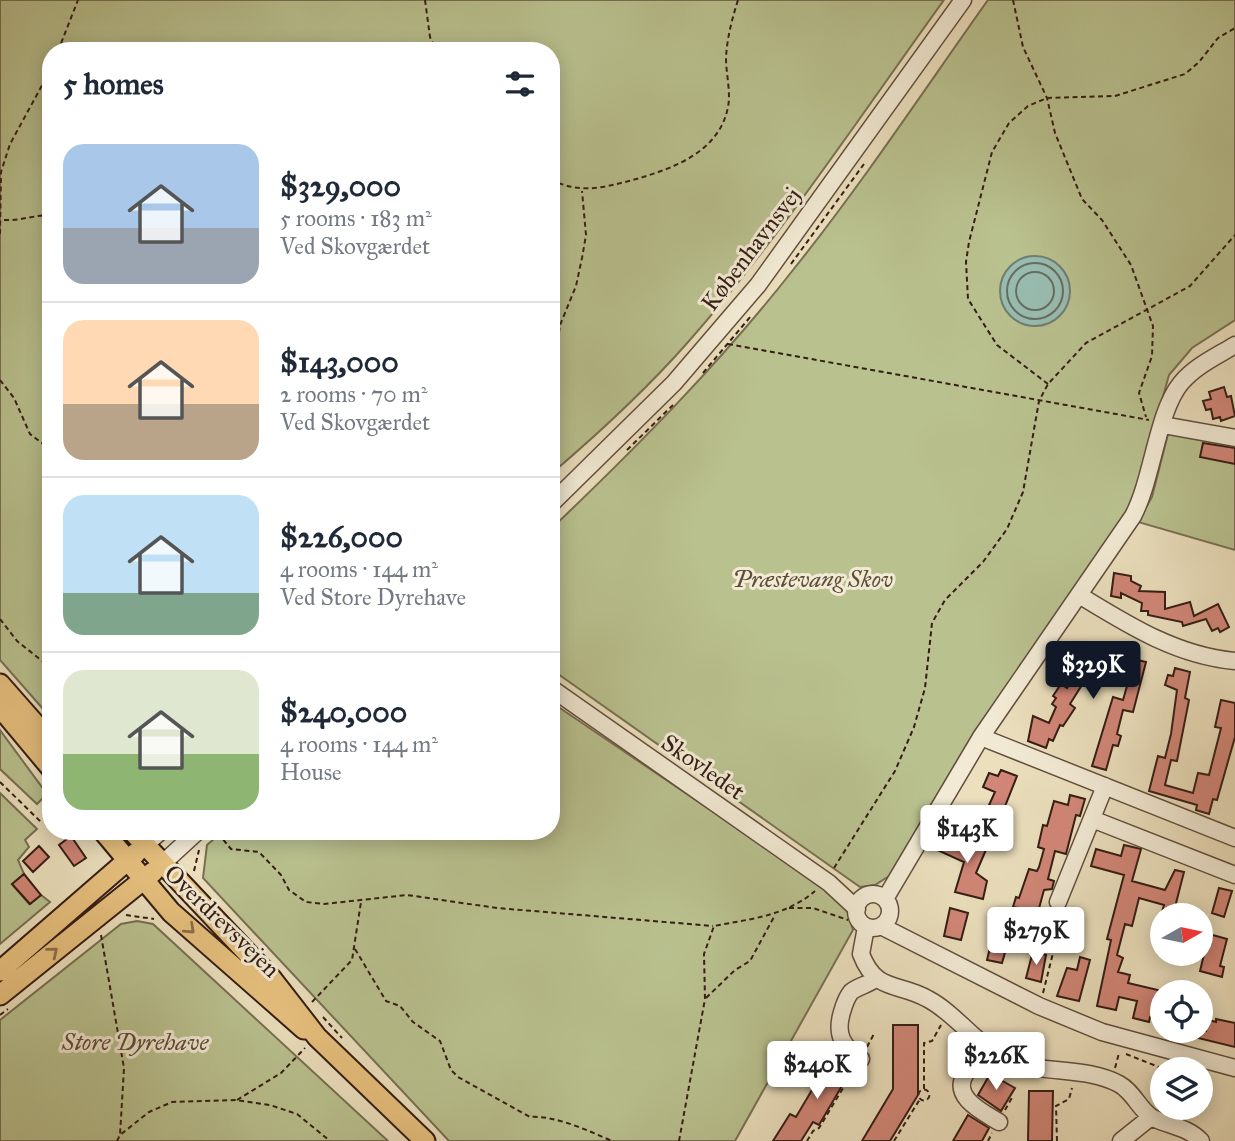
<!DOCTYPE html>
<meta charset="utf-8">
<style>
:root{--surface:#fff;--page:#f6f6f7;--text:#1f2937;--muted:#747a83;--line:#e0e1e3;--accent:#111827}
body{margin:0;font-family:"IM FELL Great Primer",serif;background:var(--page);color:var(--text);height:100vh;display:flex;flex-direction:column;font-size:26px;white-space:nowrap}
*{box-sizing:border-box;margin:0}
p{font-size:23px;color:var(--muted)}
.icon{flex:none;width:38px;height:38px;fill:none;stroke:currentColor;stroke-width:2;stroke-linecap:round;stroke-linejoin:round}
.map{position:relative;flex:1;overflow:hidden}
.sheet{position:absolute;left:42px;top:42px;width:518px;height:798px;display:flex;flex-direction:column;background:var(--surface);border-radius:28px;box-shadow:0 4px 18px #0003}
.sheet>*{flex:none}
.needle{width:46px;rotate:81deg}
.tools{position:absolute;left:1150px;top:903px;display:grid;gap:14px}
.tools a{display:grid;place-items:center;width:63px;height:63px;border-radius:50%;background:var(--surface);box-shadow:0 4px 18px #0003;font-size:35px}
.price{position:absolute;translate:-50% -60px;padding:0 16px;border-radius:7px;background:#fff;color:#222;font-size:23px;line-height:46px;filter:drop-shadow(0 2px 4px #0008)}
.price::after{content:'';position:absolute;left:50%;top:42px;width:21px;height:16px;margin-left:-10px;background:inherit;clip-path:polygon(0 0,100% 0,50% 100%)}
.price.selected{background:var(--accent);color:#fff}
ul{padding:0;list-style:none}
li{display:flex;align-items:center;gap:21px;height:175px;padding:0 21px}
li+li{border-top:2px solid var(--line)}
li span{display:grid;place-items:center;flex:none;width:196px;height:140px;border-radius:21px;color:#555}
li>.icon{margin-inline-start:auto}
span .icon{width:84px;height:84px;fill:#fffc;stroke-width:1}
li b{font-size:30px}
h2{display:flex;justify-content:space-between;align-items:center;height:84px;padding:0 21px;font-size:30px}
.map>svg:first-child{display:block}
.green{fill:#b9c18f;stroke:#776f52;stroke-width:2}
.water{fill:#98bdb1;stroke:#707d72;stroke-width:2}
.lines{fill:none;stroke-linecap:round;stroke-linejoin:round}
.shore{stroke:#666d62;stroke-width:2}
.building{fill:#d18677;stroke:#351d14;stroke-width:2}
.minor-casing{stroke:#624e3e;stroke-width:19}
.major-casing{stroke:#351d14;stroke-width:23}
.path{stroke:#351d14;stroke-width:2;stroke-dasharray:5 3.5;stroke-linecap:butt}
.minor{stroke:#f2ead4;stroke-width:16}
.major{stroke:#e6c07e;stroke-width:19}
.oneway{stroke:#8e6e49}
.labels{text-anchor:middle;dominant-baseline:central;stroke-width:6;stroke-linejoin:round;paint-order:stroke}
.street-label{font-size:24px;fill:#351d14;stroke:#f2ead4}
.park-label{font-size:24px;font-style:italic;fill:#5d4e39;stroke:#f2ead4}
</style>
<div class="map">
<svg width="1235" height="1141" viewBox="0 0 1235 1141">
<rect width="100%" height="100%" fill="#ebdfbd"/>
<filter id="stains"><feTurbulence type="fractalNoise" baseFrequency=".00286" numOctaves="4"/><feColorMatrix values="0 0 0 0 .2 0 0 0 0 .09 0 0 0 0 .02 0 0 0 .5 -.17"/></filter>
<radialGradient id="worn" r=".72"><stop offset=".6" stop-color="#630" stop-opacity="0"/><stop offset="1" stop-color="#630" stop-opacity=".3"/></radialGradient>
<path class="green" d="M0,0h944c-83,115 -162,235 -255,341 -42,48 -90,92 -138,133v-423h-500v667l-51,-58z
M988,0h247v320l-43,28 -23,27 -32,116 -13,26 -151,217 -84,142 -14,9 -15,2 -309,-218v-140c86,-82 169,-166 242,-259 69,-86 131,-180 195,-270z
M1175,431l60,9v110l-97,-28 14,-25 16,-63z
M551,702l278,188 18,20 6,20 -118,211h-286l-246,-263 4,-33 16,-14h328z
M0,730l47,64 -10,10 -37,-35z
M0,793l37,36 -12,11 4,7 -11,13 6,14 -12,10 17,20 12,-9 9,7 -50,42z
M137,921l16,3 235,217h-388v-121l121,-96z"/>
<path class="water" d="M1000 291a35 35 0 1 1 70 0a35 35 0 1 1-70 0Z"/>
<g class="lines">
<path class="shore" d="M1007 291a28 28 0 1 1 56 0a28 28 0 1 1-56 0Z
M1016 291a19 19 0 1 1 38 0a19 19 0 1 1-38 0Z"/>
</g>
<path class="building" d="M1224,387l3,10 4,-1 4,20 -14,5 -1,-4 -7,2 -2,-10 -5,1 -3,-9 8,-2 -2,-7z
M1203,443l32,5v16l-35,-7z
M1114,573l17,3v5l10,5 -2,5 26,1v17l25,-7 4,14 24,-12 11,23 -9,5 -2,-4 -6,3 -6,-12 -23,7 -1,-4 -34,-7v-4h-7l1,-8 -21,-10v5l-10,-2z
M1083,646l26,12 4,-4 33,8 -13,50 -10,-2 -6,24 4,2 -3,10 -5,-1 -7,25 -14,-4 21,-69 10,3 6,-21 -30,-8 -4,9 -8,-3 -17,27 5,4 -12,18 -3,-1 -7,16 -4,-2 -3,9 -18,-7 5,-25 16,7 7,-16 -4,-3 4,-6 -3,-2 8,-12 6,4 14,-21 -6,-3z
M1175,668l15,4 -5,26 4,2 -12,61 -6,-1 -6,25 28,8 5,-20 11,2 12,-47 -6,-1 6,-27 14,3v34l-18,63 -4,-1 -4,15 -13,-4 1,-5 -48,-14 9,-35 7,2 6,-24 6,-44 -12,-5 3,-10 5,1z
M1001,770l16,6 -15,38 6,2 -7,17 -5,-2 -3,8 -10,-4 12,-27 -6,-3 6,-13 -12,-5 6,-14 9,3z
M1070,795l15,4 -5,17 -4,-1 -10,39 -11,-3 -7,28 6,2 -2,8 -8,1 -6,22 18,5 -2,9 -33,-8 2,-9 -10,-2 3,-10 3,1 10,-29 8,2 2,-4 5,-18 -6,-2 5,-22 4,1 7,-25 14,4z
M71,836l15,22 -12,8 -15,-21z
M962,836l26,9 -12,28 11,8 -4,18 -28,-7 9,-30 -29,-13 3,-10 20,8z
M1124,845l17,4 -9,32 33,9 10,-20 9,2 -11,43h-12l3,-10 -25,-7 -7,28 -7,-2 -8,31 6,3 -5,14 12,3 -2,8 34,8 -3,29 -9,-3 -1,5 -16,-4 4,-17 -18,-4 -3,13 -19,-4 14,-66 -4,-1 17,-64 -33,-9 5,-17 25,7z
M39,846l10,11 -16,15 -10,-11z
M24,874l17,21 -11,9 -18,-20z
M1219,888l13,3 -8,26 -12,-4z
M950,908l18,5 -7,27 -17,-4z
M996,923l29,7 -3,15 -14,-3 -6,21 -15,-3z
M1209,934l18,5 -7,27 4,1 -2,10 -22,-6z
M1033,951l13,4 -5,27 -15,-4z
M1080,957l10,3 -11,41 -22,-5 10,-28 10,2z
M1216,1019l19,4v24l-53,-13 1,-3h23l3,-11 7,2z
M893,1025h25v70l-28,46h-28l31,-52z
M835,1051l18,16 -34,58 -6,-3 -12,19h-28l17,-27 6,3z
M990,1074l25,14 -14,23 -23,-16z
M1029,1091h24l-1,50h-24z
M968,1115l21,13 -7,13h-29z"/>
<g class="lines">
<defs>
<path id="minor" d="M1163,425l72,13
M551,504l123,-121 84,-98 205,-285
M1079,595c49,30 98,61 156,66
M551,688l278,195 28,26
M981,737l254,101
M1092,819l143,56
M145,845l16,-14
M162,864l36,-33
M856 911a17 17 0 1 1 34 0a17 17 0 1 1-34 0Z
M885,899l96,-162 152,-221c20,-38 24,-104 48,-133 14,-17 36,-27 54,-38
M1058,902l47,-116
M881,926l158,80 63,26 133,36
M866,927l-5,27c15,39 37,28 67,45 30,16 49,48 81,61 35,15 76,6 110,24 15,8 21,27 34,34 17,8 35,9 48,23
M985,1046c-6,10 -13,18 -19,27 -16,24 17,39 33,49
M861,1059c-18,-12 -26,-24 -19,-47 2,-7 4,-14 9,-20 7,-6 17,-7 24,-13
M1121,1141l30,-24"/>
<path id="major" d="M0,684l51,58
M0,707l51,61
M103,831l68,81 133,117
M132,831l140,148 45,58 108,104
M0,971l136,-118
M0,995l153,-123"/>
</defs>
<use href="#minor" class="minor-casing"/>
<use href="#major" class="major-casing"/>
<path class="path" d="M425,0l5,37 6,14
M1013,0l10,47 24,51 8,35 27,66 20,21 29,45 22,61 -1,30 -13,37 7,24
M58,51l20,-51
M551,179c26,15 51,9 78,2 40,-11 90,-27 99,-74 3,-15 -2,-33 -2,-49 1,-20 6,-39 12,-58
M4,220c16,1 30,-5 47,-5
M0,234l1,-62 9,-28 41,-75
M791,264l73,-100
M728,344l421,76
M703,373l48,-57
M0,380l14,18 16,36 21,16
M1048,384l-51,-39 -29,-46 -2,-37 3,-20 23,-90 17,-29 19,-17 19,-8 68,-2 70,-22 14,-12 19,-24 17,-10
M551,392l9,-67 16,-39 6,-28 4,-23 -4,-44
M627,450l46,-45
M0,619l17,22 34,27
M0,782l41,40
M212,835l4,-4 15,18 28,3 22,23 8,15 17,12 18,2 83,-9 90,13 216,18
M834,868l61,-97 19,-44 11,-39 7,-65 13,-23 38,-38 24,-33 16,-37 16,-91 9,-17 38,-41 104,-57 45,-51
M194,871l5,-21
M789,908h24l35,12
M126,915l28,4
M101,935l23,133 -4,67
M355,949l31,52 14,5 13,16 27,19 11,29 7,7 72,40c25,-2 59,14 82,24
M1043,993l19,-76
M706,998l29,-28 15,-9 25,-46
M312,1002l40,-42 9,-58
M0,1015l8,-6
M323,1017l19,21
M867,1047l8,-15
M1126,1054l38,15
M1115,1068l4,-15
M924,1089v-46l8,-2 9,-16
M918.5 1095a5.5 5.5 0 1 1 11 0a5.5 5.5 0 1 1-11 0Z
M237,1100l44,-27 24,-25
M1005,1110l8,-14
M117,1141l3,-6 29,-23 23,-10 64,-2 34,5 27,9 33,27
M679,1141l26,-142 -1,-45 10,-28c36,-7 72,-10 101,-35
M807,1141l6,-10 6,-3 35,-58
M894,1141l26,-42
M988,1141l4,-8
M1057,1141l-1,-35 13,-7 3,-11"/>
<use href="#minor" class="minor"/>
<use href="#major" class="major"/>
</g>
<defs><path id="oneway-chevron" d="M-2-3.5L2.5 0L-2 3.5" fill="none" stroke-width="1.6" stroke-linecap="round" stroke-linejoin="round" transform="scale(1.75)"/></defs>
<g class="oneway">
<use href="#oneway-chevron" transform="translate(190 929) rotate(43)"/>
<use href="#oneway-chevron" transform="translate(53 952) rotate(-39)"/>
</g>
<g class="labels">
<g class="street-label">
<text transform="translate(751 249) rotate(-53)">Københavnsvej</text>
<text transform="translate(703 767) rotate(35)">Skovledet</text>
<text transform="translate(222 921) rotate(44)">Overdrevsvejen</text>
</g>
<g class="park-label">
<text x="813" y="579">Præstevang Skov</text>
<text x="135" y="1042">Store Dyrehave</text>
</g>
</g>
<rect width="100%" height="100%" filter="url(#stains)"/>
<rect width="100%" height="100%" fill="url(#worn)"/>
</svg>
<div class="tools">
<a><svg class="needle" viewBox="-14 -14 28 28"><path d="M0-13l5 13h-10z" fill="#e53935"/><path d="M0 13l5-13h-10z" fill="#747a83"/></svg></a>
<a><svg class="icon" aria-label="locate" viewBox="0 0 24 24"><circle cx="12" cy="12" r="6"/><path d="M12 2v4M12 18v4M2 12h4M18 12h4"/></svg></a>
<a><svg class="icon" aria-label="layers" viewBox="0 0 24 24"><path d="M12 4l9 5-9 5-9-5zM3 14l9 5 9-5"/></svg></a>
</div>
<b class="price selected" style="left:1093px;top:701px">$329K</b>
<b class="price" style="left:967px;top:865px">$143K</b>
<b class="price" style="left:1036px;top:967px">$279K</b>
<b class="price" style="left:996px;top:1092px">$226K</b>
<b class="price" style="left:817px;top:1101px">$240K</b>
<section class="sheet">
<h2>5 homes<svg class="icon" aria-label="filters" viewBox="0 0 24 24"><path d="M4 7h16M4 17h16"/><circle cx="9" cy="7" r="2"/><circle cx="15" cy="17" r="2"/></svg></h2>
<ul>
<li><span style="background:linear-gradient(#a9c7e8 60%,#9aa5b1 0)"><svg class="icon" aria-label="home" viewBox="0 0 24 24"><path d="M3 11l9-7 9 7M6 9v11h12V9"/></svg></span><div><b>$329,000</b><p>5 rooms · 183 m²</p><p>Ved Skovgærdet</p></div></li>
<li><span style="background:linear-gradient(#ffd9b3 60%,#b9a48a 0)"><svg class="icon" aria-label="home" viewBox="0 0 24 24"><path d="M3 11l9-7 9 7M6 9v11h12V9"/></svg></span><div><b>$143,000</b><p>2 rooms · 70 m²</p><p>Ved Skovgærdet</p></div></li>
<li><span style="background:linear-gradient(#bfe0f5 70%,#7fa58c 0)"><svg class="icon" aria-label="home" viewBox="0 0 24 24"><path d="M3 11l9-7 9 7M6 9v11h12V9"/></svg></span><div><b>$226,000</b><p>4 rooms · 144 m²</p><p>Ved Store Dyrehave</p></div></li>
<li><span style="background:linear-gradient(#dfe7d0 60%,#8fb573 0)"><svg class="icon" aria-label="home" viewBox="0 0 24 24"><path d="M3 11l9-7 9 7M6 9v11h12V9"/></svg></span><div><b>$240,000</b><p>4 rooms · 144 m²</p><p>House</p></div></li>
</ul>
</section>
</div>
